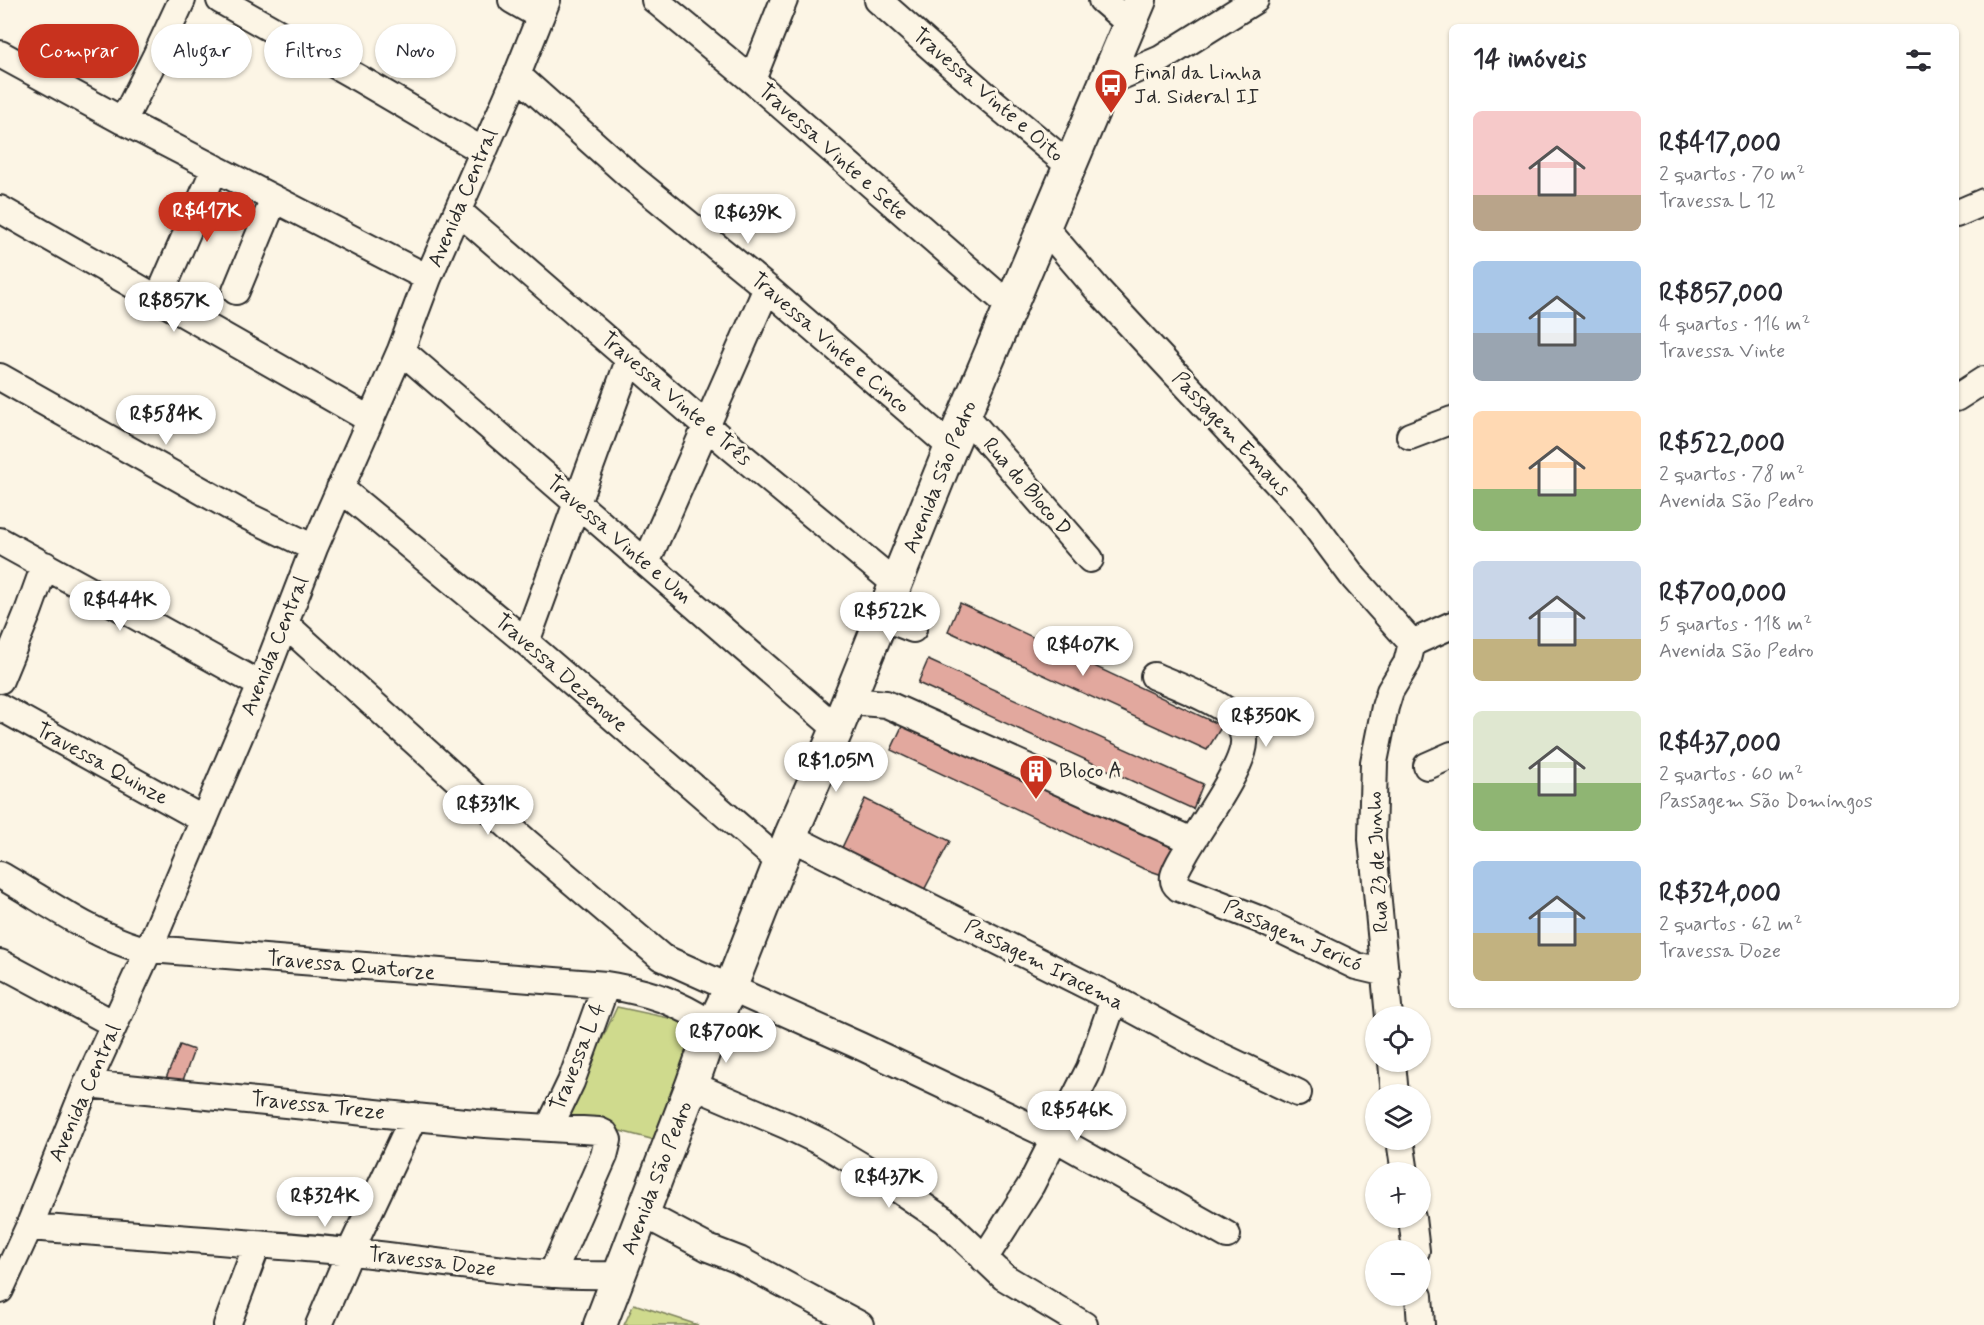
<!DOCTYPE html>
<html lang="pt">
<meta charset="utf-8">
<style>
:root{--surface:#fff;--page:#f2f2f3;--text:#2b2b33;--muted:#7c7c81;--accent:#c8321e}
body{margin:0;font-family:Mynerve,sans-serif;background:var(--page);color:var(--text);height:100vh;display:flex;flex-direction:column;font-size:22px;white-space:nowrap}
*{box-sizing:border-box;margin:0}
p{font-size:20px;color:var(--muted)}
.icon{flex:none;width:33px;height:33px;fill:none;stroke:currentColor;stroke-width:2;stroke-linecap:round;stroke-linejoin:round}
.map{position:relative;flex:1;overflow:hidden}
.details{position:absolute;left:1449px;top:24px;width:510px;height:984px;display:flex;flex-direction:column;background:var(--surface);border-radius:9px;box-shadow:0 2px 4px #0004}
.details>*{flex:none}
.hud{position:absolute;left:18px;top:24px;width:570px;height:54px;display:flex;gap:12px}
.fabs{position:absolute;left:1365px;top:1006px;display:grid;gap:12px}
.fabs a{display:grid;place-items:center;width:66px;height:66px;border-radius:50%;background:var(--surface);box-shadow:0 2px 4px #0004;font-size:30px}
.price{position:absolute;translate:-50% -51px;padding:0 14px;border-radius:21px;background:#fff;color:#222;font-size:20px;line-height:39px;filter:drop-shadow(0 2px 3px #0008)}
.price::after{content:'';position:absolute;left:50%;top:36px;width:18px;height:14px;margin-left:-9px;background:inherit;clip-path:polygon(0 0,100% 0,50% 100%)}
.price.current{background:var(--accent);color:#fff}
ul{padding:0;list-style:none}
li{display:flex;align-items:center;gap:18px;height:150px;padding:0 24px}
li span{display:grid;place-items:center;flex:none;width:168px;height:120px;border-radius:9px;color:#555}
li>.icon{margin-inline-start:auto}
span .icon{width:72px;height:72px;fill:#fffc;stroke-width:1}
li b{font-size:26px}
h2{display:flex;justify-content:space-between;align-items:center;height:72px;padding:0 24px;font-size:26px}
.chip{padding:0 21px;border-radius:27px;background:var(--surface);box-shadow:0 2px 4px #0004;font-size:21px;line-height:54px}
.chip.current{background:var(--accent);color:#fff}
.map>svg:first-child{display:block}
.green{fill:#cfda8d;stroke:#7d825c;stroke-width:1.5}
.building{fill:#e2a89e;stroke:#2b2b2b;stroke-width:1.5}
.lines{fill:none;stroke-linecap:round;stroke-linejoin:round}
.minor-casing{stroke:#2b2b2b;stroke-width:30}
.major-casing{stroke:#2b2b2b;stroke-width:36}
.minor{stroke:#fcf5e5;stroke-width:26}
.major{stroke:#fcf5e5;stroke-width:32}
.labels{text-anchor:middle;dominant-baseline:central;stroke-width:6;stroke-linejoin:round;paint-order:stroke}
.poi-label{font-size:21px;fill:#2b2b2b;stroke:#fcf5e5;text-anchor:start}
.street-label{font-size:21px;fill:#2b2b2b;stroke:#fcf5e5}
</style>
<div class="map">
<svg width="1984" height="1325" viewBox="0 0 1984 1325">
<rect width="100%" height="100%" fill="#fcf5e5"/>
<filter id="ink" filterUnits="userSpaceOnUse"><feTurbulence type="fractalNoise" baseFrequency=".0167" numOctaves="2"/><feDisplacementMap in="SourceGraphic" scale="12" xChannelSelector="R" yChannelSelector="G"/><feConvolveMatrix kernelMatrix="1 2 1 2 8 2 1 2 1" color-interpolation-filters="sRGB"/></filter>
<g filter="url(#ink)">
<path class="green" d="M617,1007l85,18 -47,115 -89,-23z
M634,1304l64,21h-74z"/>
<path class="building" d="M960,603l262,123 -15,24 -259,-119z
M928,660l275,124 -10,25 -275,-126z
M905,720l275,130 -12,27 -26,-9 -251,-118z
M865,799l85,42 -27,51 -84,-38z
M180,1045l14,5 -13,36 -17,-3z"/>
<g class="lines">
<defs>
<path id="minor" d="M220,0l140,79 123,72
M512,0l28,16
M655,0l97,80 258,226
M878,0l114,101 78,65
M1102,0l28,24
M0,54l123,67 305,157
M517,75l113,101 137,112 184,159
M752,80l32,-80
M1105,83l56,-24 94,-59
M123,121l32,-63 27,-58
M0,209l369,210
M458,211l274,237 164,136
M1956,214l28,-12
M1045,228l53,62 209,225 47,63 58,65
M236,291l38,-92
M158,299l57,-131
M401,350l436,379
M0,377l243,137 71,34
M1956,398l28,-18
M965,415l125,144
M1410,436l42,-16
M340,488l186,154 254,220
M0,541l261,144
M646,563l121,-275
M882,617l31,12
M285,624l240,217 136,116 199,89 195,92 172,97
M526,642l104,-284
M1412,643l40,-18
M1154,676c21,9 67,26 81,42 5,6 10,18 9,25 -1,25 -44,84 -58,109 -4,7 -10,16 -12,24 -1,6 1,9 5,12l82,32 95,46 30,7
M0,680l28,-68 17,-47
M848,701l38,3 306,137
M0,707l204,113
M1427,766l25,-11
M790,837l324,162 100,54 84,40
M0,875c43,24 90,59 138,73l468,37c46,8 67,15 107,40
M0,963l114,61
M1389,1017l-17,-178 2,-77 11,-55 5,-16 17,-28 5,-20
M1392,1062l3,33
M87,1084l398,40 114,7 6,3 3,6 -4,16 -52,118
M692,1085l96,41 35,17 60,36 62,42 59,56 80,48
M549,1128l22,-46 35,-97
M1400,1140l5,33
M642,1213l66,35 31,12 121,65
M1412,1218l4,33
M29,1227c107,8 215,15 323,25 89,9 178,26 268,23
M984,1259l47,-74 59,-117 24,-69
M0,1290l29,-63 58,-143 62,-135 112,-264 53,-137 87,-198 27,-72 89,-203 30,-75
M1419,1296l2,29
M227,1325l30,-80
M319,1325l31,-73 64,-136"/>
<path id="major" d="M600,1325l92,-240 21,-60 17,-36 60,-152 47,-108 114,-282 189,-447"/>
</defs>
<use href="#minor" class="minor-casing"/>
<use href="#major" class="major-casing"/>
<use href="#minor" class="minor"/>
<use href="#major" class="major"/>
</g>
</g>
<defs>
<symbol id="bus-pin" viewBox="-11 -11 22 30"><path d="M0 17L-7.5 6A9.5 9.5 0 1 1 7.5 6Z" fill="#c8321e" stroke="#fcf5e5"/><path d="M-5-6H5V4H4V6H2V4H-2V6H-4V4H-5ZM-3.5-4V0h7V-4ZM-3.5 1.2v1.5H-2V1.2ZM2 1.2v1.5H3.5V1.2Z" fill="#fff"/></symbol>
<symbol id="building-pin" viewBox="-11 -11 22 30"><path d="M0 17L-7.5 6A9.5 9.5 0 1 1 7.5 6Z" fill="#c8321e" stroke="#fcf5e5"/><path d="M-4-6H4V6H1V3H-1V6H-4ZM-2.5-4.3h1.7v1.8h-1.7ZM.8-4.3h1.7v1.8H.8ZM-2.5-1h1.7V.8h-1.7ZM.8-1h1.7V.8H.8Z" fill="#fff"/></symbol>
</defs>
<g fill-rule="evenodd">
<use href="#bus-pin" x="1092" y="66" width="38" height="52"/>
<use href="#building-pin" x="1017" y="752" width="38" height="52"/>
</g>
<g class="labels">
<g class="poi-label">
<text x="1134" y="73">Final da Linha<tspan x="1134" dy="24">Jd. Sideral II</tspan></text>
<text x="1059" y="771">Bloco A</text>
</g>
<g class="street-label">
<text transform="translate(988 95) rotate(41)">Travessa Vinte e Oito</text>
<text transform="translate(833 152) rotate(42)">Travessa Vinte e Sete</text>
<text transform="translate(463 198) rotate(-67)">Avenida Central</text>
<text transform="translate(830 343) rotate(41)">Travessa Vinte e Cinco</text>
<text transform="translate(676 399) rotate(41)">Travessa Vinte e Três</text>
<text transform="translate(1231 434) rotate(47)">Passagem Emaus</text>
<text transform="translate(940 477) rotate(-68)">Avenida São Pedro</text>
<text transform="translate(1027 487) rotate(49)">Rua do Bloco D</text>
<text transform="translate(619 540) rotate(41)">Travessa Vinte e Um</text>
<text transform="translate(275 646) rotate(-68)">Avenida Central</text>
<text transform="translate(561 673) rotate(41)">Travessa Dezenove</text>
<text transform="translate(102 764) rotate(29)">Travessa Quinze</text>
<text transform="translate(1378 862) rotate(-93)">Rua 23 de Junho</text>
<text transform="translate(1293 936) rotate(24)">Passagem Jericó</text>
<text transform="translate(1044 965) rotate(27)">Passagem Iracema</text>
<text transform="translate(351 966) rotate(5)">Travessa Quatorze</text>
<text transform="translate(578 1057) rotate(-68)">Travessa L 4</text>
<text transform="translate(85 1093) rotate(-66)">Avenida Central</text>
<text transform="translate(318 1106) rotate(6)">Travessa Treze</text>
<text transform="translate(657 1178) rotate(-69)">Avenida São Pedro</text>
<text transform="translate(432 1262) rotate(7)">Travessa Doze</text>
</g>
</g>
</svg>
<div class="fabs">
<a><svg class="icon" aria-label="locate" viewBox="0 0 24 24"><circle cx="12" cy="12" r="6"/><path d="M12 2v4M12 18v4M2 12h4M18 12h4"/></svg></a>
<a><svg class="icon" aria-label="layers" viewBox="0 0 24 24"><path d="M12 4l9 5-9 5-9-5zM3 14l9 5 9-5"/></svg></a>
<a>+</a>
<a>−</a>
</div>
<b class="price current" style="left:207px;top:243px">R$417K</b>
<b class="price" style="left:748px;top:245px">R$639K</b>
<b class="price" style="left:174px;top:333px">R$857K</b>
<b class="price" style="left:166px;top:446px">R$584K</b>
<b class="price" style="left:120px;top:632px">R$444K</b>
<b class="price" style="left:890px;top:643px">R$522K</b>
<b class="price" style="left:1083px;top:677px">R$407K</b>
<b class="price" style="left:1266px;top:748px">R$350K</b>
<b class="price" style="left:836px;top:793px">R$1.05M</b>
<b class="price" style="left:488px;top:836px">R$331K</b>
<b class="price" style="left:726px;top:1064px">R$700K</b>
<b class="price" style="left:1077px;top:1142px">R$546K</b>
<b class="price" style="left:889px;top:1209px">R$437K</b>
<b class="price" style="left:325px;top:1228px">R$324K</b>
<div class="hud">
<a class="chip current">Comprar</a>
<a class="chip">Alugar</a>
<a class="chip">Filtros</a>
<a class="chip">Novo</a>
</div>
<section class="details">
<h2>14 imóveis<svg class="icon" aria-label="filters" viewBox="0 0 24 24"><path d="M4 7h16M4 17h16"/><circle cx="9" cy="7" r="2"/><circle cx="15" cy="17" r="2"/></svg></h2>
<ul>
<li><span style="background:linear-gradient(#f6c9c9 70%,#b9a48a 0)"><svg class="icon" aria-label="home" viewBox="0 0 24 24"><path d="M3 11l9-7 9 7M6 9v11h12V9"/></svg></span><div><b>R$417,000</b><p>2 quartos · 70 m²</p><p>Travessa L 12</p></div></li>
<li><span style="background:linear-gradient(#a9c7e8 60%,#9aa5b1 0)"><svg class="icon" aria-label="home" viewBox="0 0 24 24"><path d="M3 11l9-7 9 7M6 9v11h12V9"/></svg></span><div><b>R$857,000</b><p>4 quartos · 116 m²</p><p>Travessa Vinte</p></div></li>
<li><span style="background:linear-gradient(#ffd9b3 65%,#8fb573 0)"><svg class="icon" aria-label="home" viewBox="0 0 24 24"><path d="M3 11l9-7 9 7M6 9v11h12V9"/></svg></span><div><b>R$522,000</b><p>2 quartos · 78 m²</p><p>Avenida São Pedro</p></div></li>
<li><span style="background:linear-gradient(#c9d6e8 65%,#c2b280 0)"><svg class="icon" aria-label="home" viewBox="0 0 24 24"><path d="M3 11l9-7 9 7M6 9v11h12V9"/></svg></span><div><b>R$700,000</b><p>5 quartos · 118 m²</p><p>Avenida São Pedro</p></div></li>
<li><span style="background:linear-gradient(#dfe7d0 60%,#8fb573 0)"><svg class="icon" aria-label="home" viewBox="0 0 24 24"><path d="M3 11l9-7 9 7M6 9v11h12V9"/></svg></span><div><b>R$437,000</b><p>2 quartos · 60 m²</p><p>Passagem São Domingos</p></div></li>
<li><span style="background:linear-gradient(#a9c7e8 60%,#c2b280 0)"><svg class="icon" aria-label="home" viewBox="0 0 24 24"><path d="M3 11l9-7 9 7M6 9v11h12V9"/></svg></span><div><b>R$324,000</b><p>2 quartos · 62 m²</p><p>Travessa Doze</p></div></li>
</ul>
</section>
</div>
